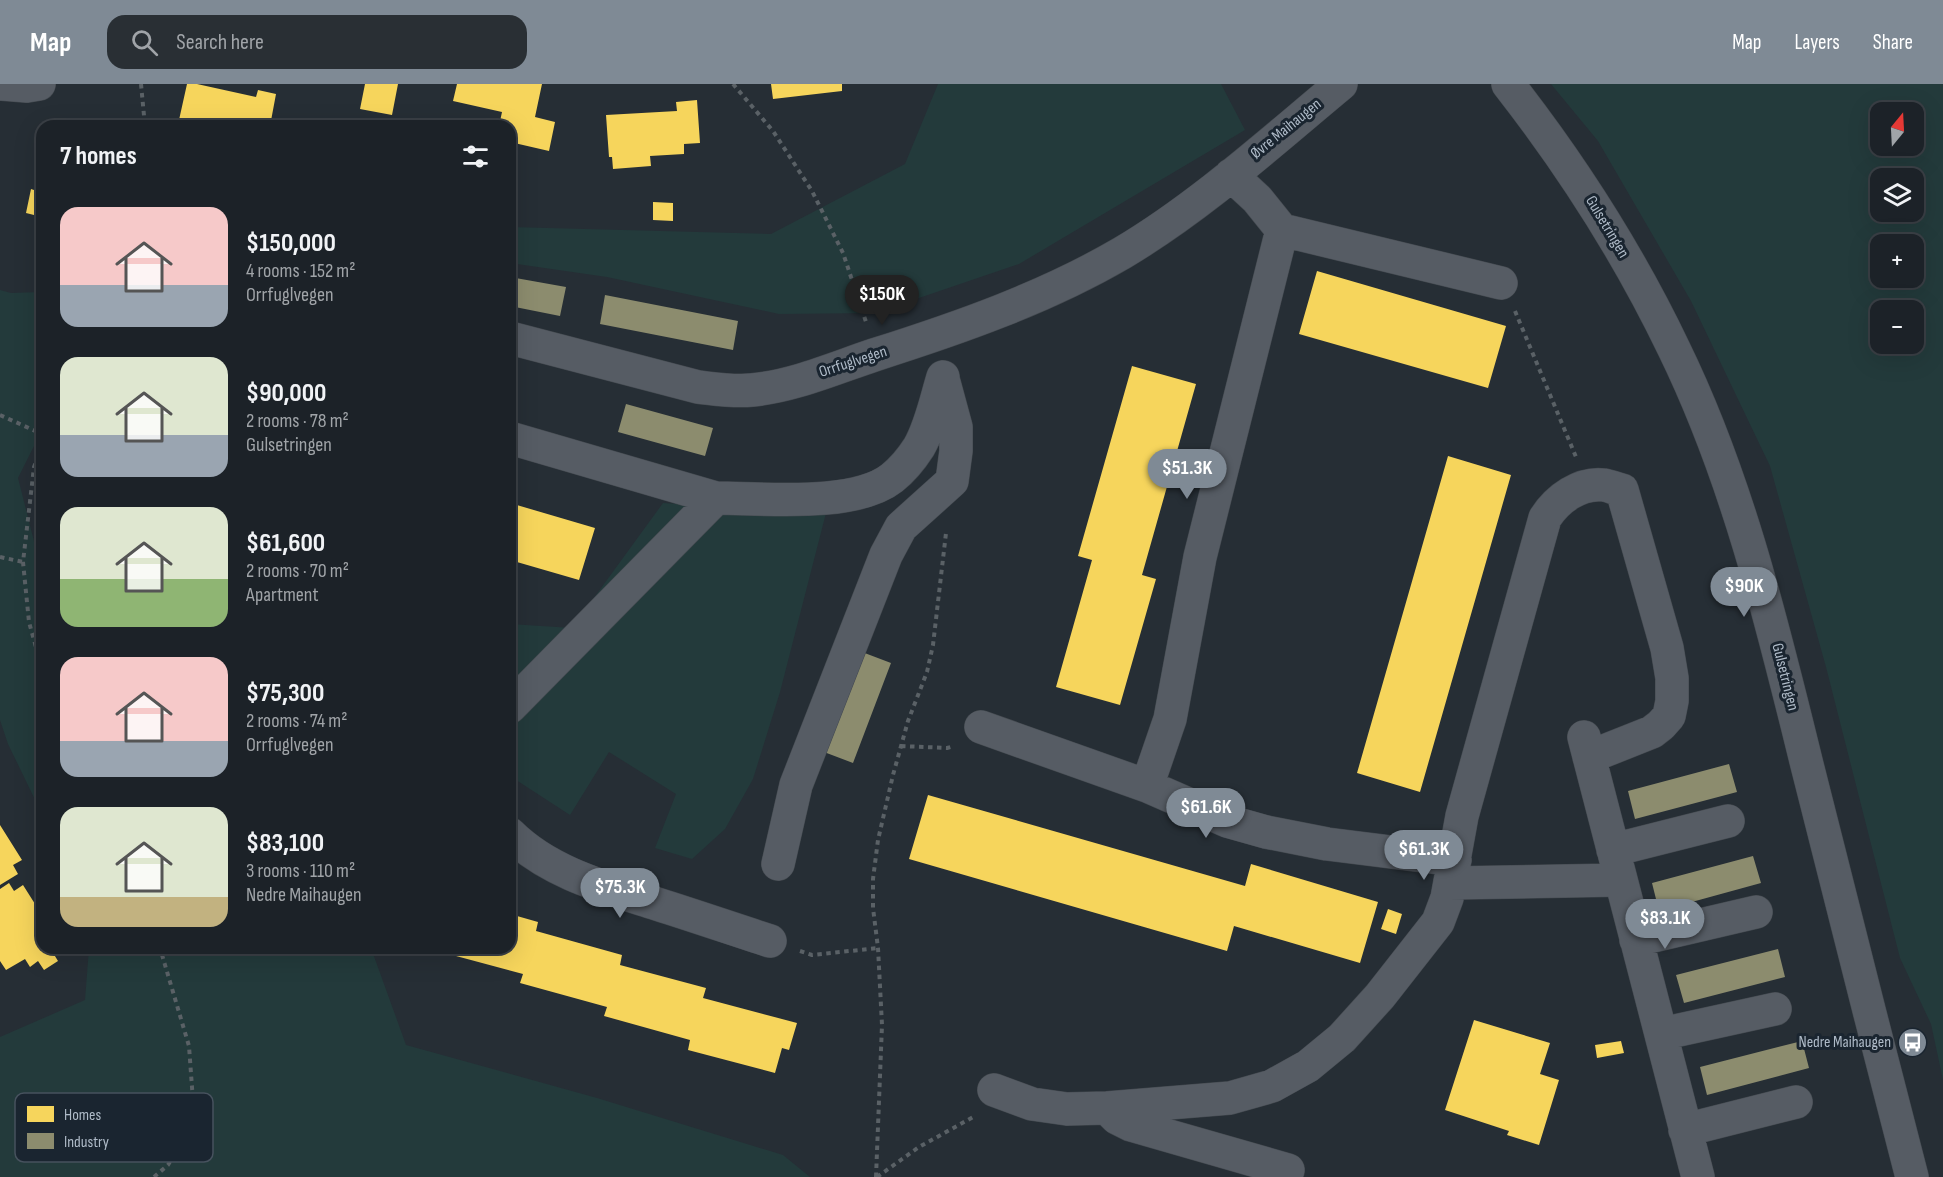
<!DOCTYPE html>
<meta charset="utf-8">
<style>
:root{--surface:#1c2228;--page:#292f34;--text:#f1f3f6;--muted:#a0a4a8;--line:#3a3f45;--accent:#7f8a95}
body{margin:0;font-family:"Sofia Sans Condensed",sans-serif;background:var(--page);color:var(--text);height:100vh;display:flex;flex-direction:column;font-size:22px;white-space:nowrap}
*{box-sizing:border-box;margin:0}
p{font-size:20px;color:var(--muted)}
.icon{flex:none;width:33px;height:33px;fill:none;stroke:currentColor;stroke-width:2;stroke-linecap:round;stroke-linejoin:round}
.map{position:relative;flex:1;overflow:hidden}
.drawer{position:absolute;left:36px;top:36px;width:480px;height:834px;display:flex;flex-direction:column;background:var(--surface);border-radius:18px;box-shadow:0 6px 24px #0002,0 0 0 2px var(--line)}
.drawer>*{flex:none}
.needle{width:39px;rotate:18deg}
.tools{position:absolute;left:1870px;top:18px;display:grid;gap:12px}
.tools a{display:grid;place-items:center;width:54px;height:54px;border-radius:12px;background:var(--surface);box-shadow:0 6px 24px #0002,0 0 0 2px var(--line);font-size:30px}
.price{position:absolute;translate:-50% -51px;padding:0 14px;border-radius:21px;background:var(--accent);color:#fff;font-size:20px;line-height:39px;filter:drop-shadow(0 2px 3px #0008)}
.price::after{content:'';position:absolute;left:50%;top:36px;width:18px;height:14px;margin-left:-9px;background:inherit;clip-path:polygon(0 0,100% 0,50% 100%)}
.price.on{background:#222;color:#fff}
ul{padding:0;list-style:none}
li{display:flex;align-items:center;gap:18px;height:150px;padding:0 24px}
li span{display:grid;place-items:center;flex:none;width:168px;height:120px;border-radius:18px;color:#555}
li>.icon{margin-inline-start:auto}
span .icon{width:72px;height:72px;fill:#fffc;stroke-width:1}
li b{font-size:26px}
h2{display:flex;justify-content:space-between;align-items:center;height:72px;padding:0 24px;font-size:26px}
header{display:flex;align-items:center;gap:36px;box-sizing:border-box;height:84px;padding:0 30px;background:var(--accent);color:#fff}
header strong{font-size:28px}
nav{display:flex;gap:33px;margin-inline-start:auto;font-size:21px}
.search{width:420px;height:54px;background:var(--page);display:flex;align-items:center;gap:15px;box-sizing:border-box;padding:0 21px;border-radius:18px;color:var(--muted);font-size:22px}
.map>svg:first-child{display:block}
.green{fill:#233a3b;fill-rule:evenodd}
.homes{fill:#f6d55c}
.industry{fill:#8c8c6e}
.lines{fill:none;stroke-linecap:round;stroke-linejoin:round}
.minor-casing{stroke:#444a50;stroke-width:34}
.path{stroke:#5a6166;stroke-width:4;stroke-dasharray:4.5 4.5;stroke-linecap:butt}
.minor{stroke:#565c64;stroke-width:33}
.labels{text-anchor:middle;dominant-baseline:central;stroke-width:6;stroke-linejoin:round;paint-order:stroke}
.street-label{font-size:16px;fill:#afbbc8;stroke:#1a2530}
.poi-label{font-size:16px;fill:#afbbc8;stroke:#1a2530;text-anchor:end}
.key{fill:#1a2530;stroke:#47525e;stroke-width:1.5}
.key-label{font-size:16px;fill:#afbbc8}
</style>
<header>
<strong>Map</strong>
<div class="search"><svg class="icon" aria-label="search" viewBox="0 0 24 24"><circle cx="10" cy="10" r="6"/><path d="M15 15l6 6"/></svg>Search here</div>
<nav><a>Map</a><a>Layers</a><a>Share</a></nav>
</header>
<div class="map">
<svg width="1943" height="1093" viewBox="0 0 1943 1093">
<rect width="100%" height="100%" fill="#262e35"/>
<path class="green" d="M938,0h283l24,46 -226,134 -144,49 -96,1 -172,-37 -97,-14v-36l261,7 134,-70z
M1551,0h392v996l-12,-56 -31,-66 -74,-291 -56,-201 -79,-165 -93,-160zM1881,28h33v34h-33zM1881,94h33v34h-33zM1914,160v34h-33v-34zM1881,226h33v34h-33z
M0,206l11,3 31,-1v138l-24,48 24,95v241l-34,-70 -8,-24z
M663,419l163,10 -46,179 -27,87 -28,50 -33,30 -37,-11 21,-54 -67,-42 -39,63 -60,-39v-152l62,4z
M89,864h282l35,97 191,53 186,57 27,22h-810v-140l85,-37z"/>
<path class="homes" d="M187,0h10l59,13 2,-7 18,4 -6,32h-65l-26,-6z
M365,0h33l-6,31 -32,-6z
M457,0h85l-7,33 20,5 -6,29 -39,-9v-16h-11l3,-14 -49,-11z
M771,0h71v7l-69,8z
M697,16l3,43 -16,1v10l-34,2 1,10 -38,3 -1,-12h-3l-3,-42 71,-4 -1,-9z
M41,103l1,30 -16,-4 5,-24 9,3z
M653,118l20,1v18l-20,-1z
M1317,187l189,55 -18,62 -189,-54z
M1132,282l64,18 -54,191 14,4 -36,126 -64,-18 36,-127 -14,-4z
M1448,372l63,19 -91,317 -63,-19z
M510,419l85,25 -16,52 -69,-20z
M928,711l317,91 6,-22 127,38 -18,61 -126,-37 -7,25 -318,-92z
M0,741l22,35 -9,5 5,9 -18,11z
M9,799l5,8 9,-6 19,30v33h8l8,13 -14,9 -6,-9 -8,6 -5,-8 -19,11 -6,-9v-72z
M1388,825l14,5 -6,20 -15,-5z
M510,830l28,8 -2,9 86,24 -2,10 86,23 -3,10 94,25 -8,27 -7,-2 -7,25 -87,-23 2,-10 -86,-24 3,-9 -87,-24 3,-9 -93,-25 80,-1z
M1474,936l76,23 -10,31 19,6 -20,65 -32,-10 2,-4 -64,-21z
M1621,957l3,12 -27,5 -2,-13z"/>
<path class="industry" d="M510,193l56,10 -6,29 -50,-10z
M605,211l133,26 -5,29 -133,-26z
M626,320l87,24 -8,28 -87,-24z
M862,568l29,11 -38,100 -29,-11z
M1729,680l8,28 -102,27 -7,-28z
M1753,772l8,27 -102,28 -7,-28z
M1778,865l7,28 -101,26 -8,-28z
M1802,957l7,27 -102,27 -7,-28z"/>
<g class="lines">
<defs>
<path id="minor" d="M2,0l25,2 12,-2
M1508,0c64,82 121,171 166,265 64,131 98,274 133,416 35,137 69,275 105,412
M1231,91l26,24 25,31 219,53
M510,254l188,49c18,2 36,5 54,3 42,-4 83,-22 122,-35 85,-27 171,-57 248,-102 79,-47 149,-111 219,-169
M510,354l206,60
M510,623l206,-209c47,0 138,10 176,-20 10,-8 20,-20 27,-31 12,-21 17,-47 24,-70
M981,643l166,59 80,35 39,11 61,12 128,16
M1584,653l114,440
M1147,702l23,-67 30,-162 82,-327
M510,750c39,39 97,54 147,70 38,12 76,25 113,37
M1613,766l115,-29
M778,780l18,-79 90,-230 15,-28 51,-46 4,-30v-24l-13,-48
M1450,799l170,-3
M1636,856l120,-28
M1661,950l114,-25
M994,1006l38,14 35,5 40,-1 123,-10 42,-12 36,-20 34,-28 38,-42 58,-74 9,-24 15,-82 83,-298c12,-19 35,-36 59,-33 6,1 12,4 18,5l45,158 5,30v23l-3,15 -8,9 -9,7 -63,25
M1107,1024l10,10 14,7 157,45
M1685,1046l111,-28"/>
</defs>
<use href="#minor" class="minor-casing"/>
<path class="path" d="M141,0l4,42
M733,0l40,47 39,60 31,62 23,69
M1515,227l61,146
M0,331l42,19
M42,363l-8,20 -11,95 6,60 13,47
M0,473l23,5
M901,662l46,2 7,-2
M800,867l12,4 66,-7
M154,1093l14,-12 17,-29 8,-35 -4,-55 -29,-98
M876,1093l6,-152 -4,-77 -5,-40v-29l5,-39 15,-65 15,-54 19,-49 6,-27 13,-112
M877,1093l42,-30 56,-31"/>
<use href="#minor" class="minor"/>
</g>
<defs>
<symbol id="bus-disc" viewBox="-11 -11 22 22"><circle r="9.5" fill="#7f8a95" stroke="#1a2530"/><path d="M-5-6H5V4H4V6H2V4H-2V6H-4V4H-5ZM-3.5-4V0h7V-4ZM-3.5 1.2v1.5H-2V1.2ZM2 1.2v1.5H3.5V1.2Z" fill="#fff"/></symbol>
</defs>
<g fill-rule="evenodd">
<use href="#bus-disc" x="1896" y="942" width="33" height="33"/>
</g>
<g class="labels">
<g class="street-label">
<text transform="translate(1286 45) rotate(-39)">Øvre Maihaugen</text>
<text transform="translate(1607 143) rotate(59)">Gulsetringen</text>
<text transform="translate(853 278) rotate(-18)">Orrfuglvegen</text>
<text transform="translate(1785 593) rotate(76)">Gulsetringen</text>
</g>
<g class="poi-label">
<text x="1891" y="958">Nedre Maihaugen</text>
</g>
</g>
<rect x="15" y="1009" width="198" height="69" rx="9" class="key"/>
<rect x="27" y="1022" width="27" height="16" fill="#f6d55c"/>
<rect x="27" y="1049" width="27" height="16" fill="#8c8c6e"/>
<g class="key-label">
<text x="64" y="1036">Homes</text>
<text x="64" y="1063">Industry</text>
</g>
</svg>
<div class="tools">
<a><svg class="needle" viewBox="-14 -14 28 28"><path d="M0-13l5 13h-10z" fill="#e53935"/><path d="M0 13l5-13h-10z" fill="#a0a4a8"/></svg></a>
<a><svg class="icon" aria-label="layers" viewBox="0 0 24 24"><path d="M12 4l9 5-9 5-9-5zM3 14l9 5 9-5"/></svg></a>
<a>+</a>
<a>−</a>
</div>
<b class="price on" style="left:882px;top:242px">$150K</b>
<b class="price" style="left:1187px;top:416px">$51.3K</b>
<b class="price" style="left:1744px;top:534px">$90K</b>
<b class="price" style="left:1206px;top:755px">$61.6K</b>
<b class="price" style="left:1424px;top:797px">$61.3K</b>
<b class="price" style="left:620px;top:835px">$75.3K</b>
<b class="price" style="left:1665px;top:866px">$83.1K</b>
<section class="drawer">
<h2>7 homes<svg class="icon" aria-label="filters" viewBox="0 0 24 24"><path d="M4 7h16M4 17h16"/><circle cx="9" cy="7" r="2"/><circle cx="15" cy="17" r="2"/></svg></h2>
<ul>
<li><span style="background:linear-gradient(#f6c9c9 65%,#9aa5b1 0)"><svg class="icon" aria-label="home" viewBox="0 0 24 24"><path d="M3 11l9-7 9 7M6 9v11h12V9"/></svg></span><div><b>$150,000</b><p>4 rooms · 152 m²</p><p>Orrfuglvegen</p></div></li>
<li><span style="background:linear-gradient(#dfe7d0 65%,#9aa5b1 0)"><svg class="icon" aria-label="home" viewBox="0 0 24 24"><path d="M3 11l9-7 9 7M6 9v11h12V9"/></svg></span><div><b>$90,000</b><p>2 rooms · 78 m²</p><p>Gulsetringen</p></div></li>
<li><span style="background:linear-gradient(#dfe7d0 60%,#8fb573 0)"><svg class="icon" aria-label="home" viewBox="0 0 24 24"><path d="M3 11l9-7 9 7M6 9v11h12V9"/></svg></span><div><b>$61,600</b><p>2 rooms · 70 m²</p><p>Apartment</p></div></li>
<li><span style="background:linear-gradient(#f6c9c9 70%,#9aa5b1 0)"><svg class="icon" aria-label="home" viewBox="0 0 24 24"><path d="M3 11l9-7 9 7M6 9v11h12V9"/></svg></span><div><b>$75,300</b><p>2 rooms · 74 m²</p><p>Orrfuglvegen</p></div></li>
<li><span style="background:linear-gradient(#dfe7d0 75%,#c2b280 0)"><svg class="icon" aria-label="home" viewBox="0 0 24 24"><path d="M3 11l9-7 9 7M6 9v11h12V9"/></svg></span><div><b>$83,100</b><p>3 rooms · 110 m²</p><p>Nedre Maihaugen</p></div></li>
</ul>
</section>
</div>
